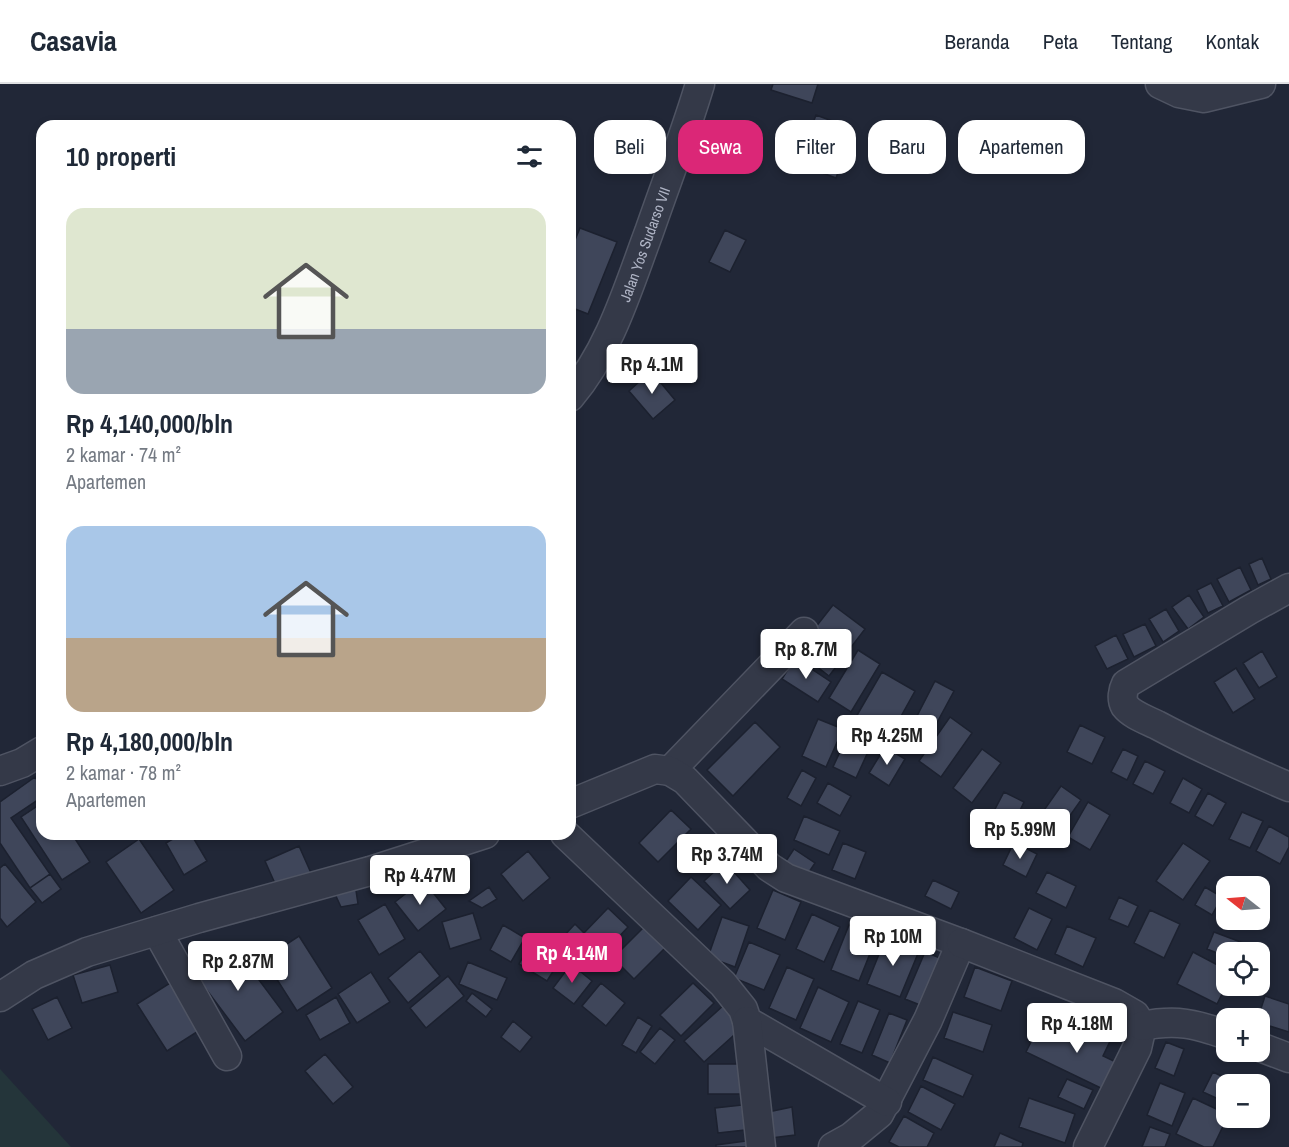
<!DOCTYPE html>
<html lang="id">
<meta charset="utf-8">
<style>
:root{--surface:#fff;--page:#f6f6f7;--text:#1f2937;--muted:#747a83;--line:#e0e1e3;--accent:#db2777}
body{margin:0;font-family:"Archivo Narrow",sans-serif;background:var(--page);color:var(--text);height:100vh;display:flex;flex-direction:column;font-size:22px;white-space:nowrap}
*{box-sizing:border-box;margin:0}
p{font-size:20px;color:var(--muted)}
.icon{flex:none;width:33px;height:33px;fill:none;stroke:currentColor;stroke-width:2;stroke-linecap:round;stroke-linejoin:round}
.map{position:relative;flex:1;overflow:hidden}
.panel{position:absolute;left:36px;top:36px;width:540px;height:720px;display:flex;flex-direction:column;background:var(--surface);border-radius:18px;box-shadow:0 3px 9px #0003}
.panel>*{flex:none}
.guide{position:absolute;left:594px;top:36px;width:570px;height:54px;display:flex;gap:12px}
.needle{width:39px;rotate:287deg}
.controls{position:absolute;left:1216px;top:792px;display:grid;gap:12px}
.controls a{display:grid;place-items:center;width:54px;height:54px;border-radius:12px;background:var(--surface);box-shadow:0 3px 9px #0003;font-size:30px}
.price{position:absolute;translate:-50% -51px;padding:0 14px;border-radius:6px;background:#fff;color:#222;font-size:20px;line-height:39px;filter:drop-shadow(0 2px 3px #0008)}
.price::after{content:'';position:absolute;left:50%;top:36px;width:18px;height:14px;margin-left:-9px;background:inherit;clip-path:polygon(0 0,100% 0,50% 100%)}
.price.current{background:var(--accent);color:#fff}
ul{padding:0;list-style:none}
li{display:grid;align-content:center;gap:12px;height:318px;padding:0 30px}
li span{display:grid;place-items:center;height:186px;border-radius:18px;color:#555}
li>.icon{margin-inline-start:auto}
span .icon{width:108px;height:108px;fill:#fffc;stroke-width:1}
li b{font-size:26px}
h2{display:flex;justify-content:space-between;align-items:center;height:72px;padding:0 30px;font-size:26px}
.pill{padding:0 21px;border-radius:18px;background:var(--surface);box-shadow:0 3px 9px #0003;font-size:21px;line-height:54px}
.pill.current{background:var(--accent);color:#fff}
header{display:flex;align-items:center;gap:36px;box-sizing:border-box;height:84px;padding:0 30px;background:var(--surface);border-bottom:2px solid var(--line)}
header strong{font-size:28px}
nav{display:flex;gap:33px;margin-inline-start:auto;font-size:21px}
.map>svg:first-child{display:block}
.green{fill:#24353a}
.building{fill:#3f465a;stroke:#1c212f;stroke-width:1.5}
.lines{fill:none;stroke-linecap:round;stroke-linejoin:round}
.minor-casing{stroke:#4f5463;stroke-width:31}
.minor{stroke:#343948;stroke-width:28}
.labels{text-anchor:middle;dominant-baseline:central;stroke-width:4.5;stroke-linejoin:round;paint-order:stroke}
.street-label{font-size:15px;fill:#afb4c5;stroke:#1a1f2c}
</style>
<header>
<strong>Casavia</strong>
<nav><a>Beranda</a><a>Peta</a><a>Tentang</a><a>Kontak</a></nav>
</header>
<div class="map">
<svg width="1289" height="1063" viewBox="0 0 1289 1063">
<rect width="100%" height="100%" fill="#212737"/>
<path class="green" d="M0,985l71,78h-71z"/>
<path class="building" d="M773,0h45l-6,19 -41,-13z
M816,31l38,14 -18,49 -38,-14z
M580,144l37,14 -29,72 -18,-7v-55z
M725,146l21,10 -16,32 -21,-10z
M651,287l24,29 -22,19 -24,-28z
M1262,474l9,21 -13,6 -9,-21z
M1240,483l11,23 -22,12 -12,-23z
M1211,499l12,23 -15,7 -11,-23z
M1189,511l15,22 -16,12 -16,-22z
M833,521l32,24 -36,47 -32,-25z
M1166,525l13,22 -16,11 -14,-23z
M1145,540l11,22 -22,11 -11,-23z
M1116,551l12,24 -21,10 -12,-23z
M858,566l22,14 -29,48 -22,-14z
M1262,567l15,26 -18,11 -16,-25z
M795,574l36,24 -13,20 -36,-23z
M1236,584l19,31 -22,14 -19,-31z
M882,588l33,19 -25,45 -34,-19z
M935,597l19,10 -21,39 -18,-10z
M950,633l22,16 -31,44 -22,-16z
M818,635l25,10 -17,38 -24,-11z
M755,638l25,25 -47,49 -26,-26z
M1080,641l25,12 -13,27 -25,-12z
M850,646l23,11 -17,37 -23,-11z
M885,663l20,12 -16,27 -20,-13z
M982,665l19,14 -29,40 -19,-15z
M1123,665l15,7 -11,24 -16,-8z
M1145,677l20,10 -12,23 -20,-10z
M802,686l14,8 -15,28 -14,-8z
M35,693l7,10v10l-31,21 39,56 -20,14 -30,-45v-41z
M1183,694l19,11 -13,24 -19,-10z
M828,699l23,13 -11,20 -23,-13z
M1061,702l20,14 -19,27 -20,-14z
M1004,708l20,10 -10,21 -21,-10z
M1208,709l18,10 -13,23 -18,-10z
M1088,718l22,13 -20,35 -22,-13z
M42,719v31h30l18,28 -28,18 -41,-63z
M671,726l20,19 -33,33 -19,-19z
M1242,728l21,9 -13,27 -21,-9z
M804,732l36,15 -11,24 -35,-15z
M1269,742l20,11v10l-9,17 -24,-13z
M181,750h10l16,27 -23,14 -18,-32z
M139,755l35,51 -33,23 -35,-51z
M1014,758l23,12 -11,23 -23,-12z
M843,759l23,9 -11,27 -23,-9z
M1183,759l27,18 -27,39 -27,-19z
M299,762l12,27 -34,15 -12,-27z
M794,765l21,14 -8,12 -21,-14z
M528,767l22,27 -27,23 -22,-27z
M725,778l25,28 -20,19 -26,-28z
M5,780l31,38 -29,25 -7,-9v-50z
M1047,788l29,14 -10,22 -30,-15z
M50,790l11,15 -19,14 -12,-15z
M691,793l30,28 -23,25 -30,-29z
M423,796l23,29 -28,22 -23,-29z
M933,796l26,12 -8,17 -26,-13z
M355,800l3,20 -17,3 -6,-13z
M489,803l8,12 -15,9 -13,-7z
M1205,803l17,10 -10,18 -17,-10z
M773,806l28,12 -16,38 -28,-12z
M1119,813l19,9 -10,21 -19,-8z
M385,820l20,35 -26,16 -21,-35z
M608,824l20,19 -30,32 -3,-2 -7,7 -27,-25 14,-15 9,9z
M1029,824l23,11 -15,31 -23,-12z
M1150,826l30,14 -16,34 -30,-15z
M473,829l8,26 -31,10 -8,-27z
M812,830l28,13 -16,35 -28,-13z
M722,833l27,9 -14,41 -27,-10z
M503,841l22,13 -14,24 -21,-12z
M646,841l21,21 -33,33 -21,-21z
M849,841l28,11 -18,45 -28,-11z
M1067,842l29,12 -13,29 -28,-13z
M1214,848l32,12 -3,8h-16v5l-20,-8z
M299,852l33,52 -35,23 -33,-52z
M535,852l29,18 -17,27 -28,-17z
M886,853l33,14 -19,46 -33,-13z
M749,858l31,13 -16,35 -30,-12z
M232,860l51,68 -38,29 -51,-68z
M420,867l20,25 -32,27 -20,-25z
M925,868l20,8 -20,47 -20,-8z
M1193,868l34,18v14l-10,20 -40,-20z
M468,878l39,16 -10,22 -38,-16z
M571,880l21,17 -18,23 -21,-16z
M110,881l8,27 -36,11 -9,-28z
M787,883l27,12 -18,41 -27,-12z
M975,883l37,14 -11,30 -37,-14z
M371,888l19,30 -33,21 -19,-29z
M448,892l16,20 -38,32 -16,-20z
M170,899l30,47 -33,21 -30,-47z
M601,899l24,20 -19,23 -24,-20z
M693,899l21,20 -33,33 -21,-21z
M818,903l31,15 -18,40 -31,-14z
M472,909l20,16 -6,8 -20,-16z
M1265,912l24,8v28l-29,-9v-5h-2z
M57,913l15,31 -24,12 -16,-31z
M336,913l14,26 -30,17 -14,-25z
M858,917l22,9 -18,43 -22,-9z
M724,921l19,22 -39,35 -20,-21z
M953,928l39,13 -9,27 -39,-14z
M889,929l18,7 -17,43 -18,-8z
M638,933l14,9 -16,27 -14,-8z
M513,937l19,16 -12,15 -19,-15z
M1085,938l28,13 -10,21 17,8 -13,27 -81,-39 14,-28 36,18z
M660,944l15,12 -20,24 -15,-12z
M1166,958l18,7 -10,27 -19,-8z
M325,970l28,33 -20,17 -28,-33z
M933,973l40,18 -10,22 -40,-17z
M708,980h40v30h-40z
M1213,988l25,12h-11v19l-24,-11z
M1067,995l26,11 -9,19 -26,-12z
M1160,999l25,10 -13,33 -25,-11z
M921,1002l34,18 -14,26 -33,-18z
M1029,1014l46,16 -10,29 -46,-16z
M1193,1014l34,16v4l-14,29h-9l-28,-13z
M742,1021l3,25 -27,3 -3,-25z
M792,1023l3,28 -24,3 -3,-26z
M904,1032l30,17 -7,14h-28l-10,-5z
M1150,1043l20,7 -5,13h-23z
M1000,1049l23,10 -1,4h-28z
M746,1057l1,6h-31v-2z"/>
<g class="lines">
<defs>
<g id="minor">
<path d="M1160,0l19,9 25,5 57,-14"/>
<path id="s1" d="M570,313c40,-47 58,-109 79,-165 17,-49 36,-98 51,-148"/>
<path d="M1289,504l-40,22 -123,74c-3,6 -5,15 -1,22 7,9 22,14 32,19 43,23 88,43 132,62"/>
<path d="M0,687l22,-8 20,-12"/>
<path d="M670,687l134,-139"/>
<path d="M570,720l85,-35 15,2 15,9 84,87 17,11 175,65 -33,77 -49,94 -28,23 -18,10"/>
<path d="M565,750l158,150 20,25 4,12 140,81"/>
<path d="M157,847l70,125"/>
<path d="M961,859l153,60 21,12 7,11 -5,22 -49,99"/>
<path d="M0,913l34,-22 53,-23 112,-34 171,-47 115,-37"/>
<path d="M747,937l14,126"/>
<path d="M1142,942c35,-7 53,-2 85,9"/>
<path d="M1260,963l29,11"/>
</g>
</defs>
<use href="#minor" class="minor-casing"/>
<use href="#minor" class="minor"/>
</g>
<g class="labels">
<g class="street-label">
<text stroke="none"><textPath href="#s1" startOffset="171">Jalan Yos Sudarso VII</textPath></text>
</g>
</g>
</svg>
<div class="controls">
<a><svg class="needle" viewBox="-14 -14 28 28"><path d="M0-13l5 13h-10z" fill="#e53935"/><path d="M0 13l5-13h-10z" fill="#747a83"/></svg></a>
<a><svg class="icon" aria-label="locate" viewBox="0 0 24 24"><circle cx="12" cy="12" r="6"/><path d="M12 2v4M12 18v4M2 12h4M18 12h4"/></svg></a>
<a>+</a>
<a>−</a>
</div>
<b class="price" style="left:652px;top:311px">Rp 4.1M</b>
<b class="price" style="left:806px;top:596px">Rp 8.7M</b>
<b class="price" style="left:887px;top:682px">Rp 4.25M</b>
<b class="price" style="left:1020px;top:776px">Rp 5.99M</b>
<b class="price" style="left:727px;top:801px">Rp 3.74M</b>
<b class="price" style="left:420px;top:822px">Rp 4.47M</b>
<b class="price" style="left:893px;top:883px">Rp 10M</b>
<b class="price current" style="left:572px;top:900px">Rp 4.14M</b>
<b class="price" style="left:238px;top:908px">Rp 2.87M</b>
<b class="price" style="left:1077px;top:970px">Rp 4.18M</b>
<div class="guide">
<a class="pill">Beli</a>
<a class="pill current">Sewa</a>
<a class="pill">Filter</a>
<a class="pill">Baru</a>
<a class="pill">Apartemen</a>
</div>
<section class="panel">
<h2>10 properti<svg class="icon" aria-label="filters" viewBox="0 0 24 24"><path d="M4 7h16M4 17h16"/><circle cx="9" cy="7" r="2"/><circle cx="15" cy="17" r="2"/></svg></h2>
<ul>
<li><span style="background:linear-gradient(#dfe7d0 65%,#9aa5b1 0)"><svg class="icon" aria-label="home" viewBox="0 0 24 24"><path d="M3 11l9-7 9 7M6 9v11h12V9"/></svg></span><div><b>Rp 4,140,000/bln</b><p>2 kamar · 74 m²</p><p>Apartemen</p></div></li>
<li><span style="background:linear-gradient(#a9c7e8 60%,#b9a48a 0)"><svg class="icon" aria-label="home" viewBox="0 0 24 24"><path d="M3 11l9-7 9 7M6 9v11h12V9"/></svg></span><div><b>Rp 4,180,000/bln</b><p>2 kamar · 78 m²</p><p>Apartemen</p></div></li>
</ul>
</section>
</div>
